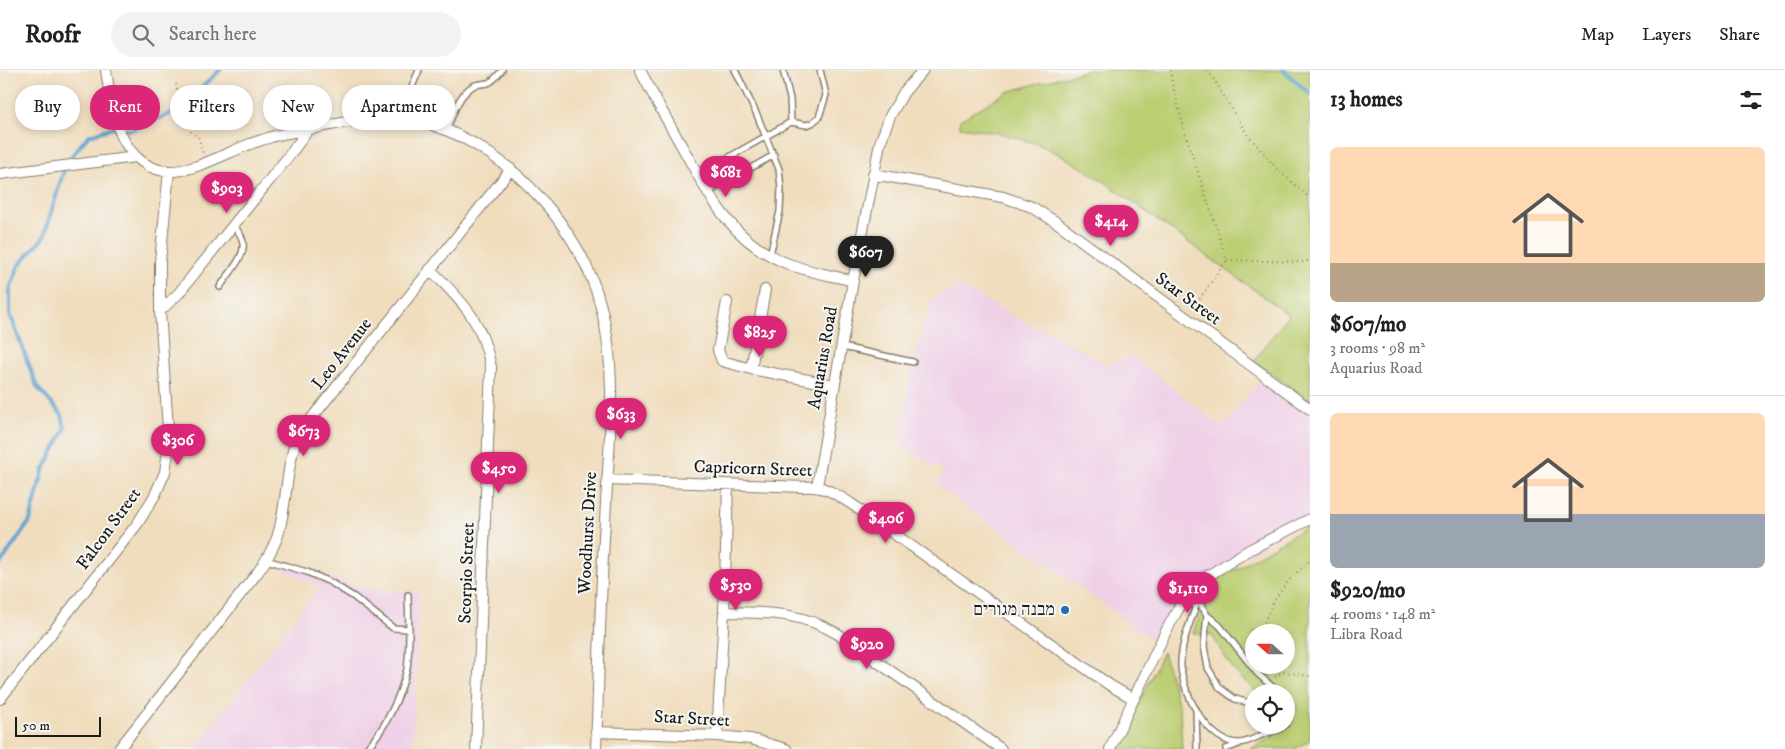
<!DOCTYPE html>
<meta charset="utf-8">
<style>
:root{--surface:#fff;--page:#f2f2f2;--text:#222;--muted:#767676;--line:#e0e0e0;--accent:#db2777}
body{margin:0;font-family:"IM FELL DW Pica","Frank Ruhl Libre",serif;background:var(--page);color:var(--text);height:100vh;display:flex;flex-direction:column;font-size:19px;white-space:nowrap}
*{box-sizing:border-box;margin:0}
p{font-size:16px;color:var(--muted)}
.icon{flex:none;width:28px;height:28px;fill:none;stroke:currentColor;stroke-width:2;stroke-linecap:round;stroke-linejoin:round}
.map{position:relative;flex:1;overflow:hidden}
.sheet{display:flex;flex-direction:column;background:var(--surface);width:475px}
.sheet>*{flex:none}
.top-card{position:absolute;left:15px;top:15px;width:475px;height:45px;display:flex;gap:10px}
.needle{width:32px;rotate:291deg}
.tools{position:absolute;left:1245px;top:554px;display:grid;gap:10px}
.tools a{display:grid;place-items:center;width:50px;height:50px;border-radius:50%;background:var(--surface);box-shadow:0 2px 8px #0003;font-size:25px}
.scale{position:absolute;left:15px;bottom:12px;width:86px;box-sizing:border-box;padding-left:5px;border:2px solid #1c1c1c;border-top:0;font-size:14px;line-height:18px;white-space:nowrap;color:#1c1c1c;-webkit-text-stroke:4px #f6f6f2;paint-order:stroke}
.price{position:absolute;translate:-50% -42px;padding:0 11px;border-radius:18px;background:var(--accent);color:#fff;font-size:16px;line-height:32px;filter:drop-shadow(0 1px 2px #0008)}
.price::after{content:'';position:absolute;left:50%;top:30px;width:15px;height:11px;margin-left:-8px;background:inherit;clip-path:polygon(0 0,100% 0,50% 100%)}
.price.on{background:#222;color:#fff}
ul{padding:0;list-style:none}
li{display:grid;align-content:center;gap:10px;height:265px;padding:0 20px}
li+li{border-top:1px solid var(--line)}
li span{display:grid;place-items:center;height:155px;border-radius:8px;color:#555}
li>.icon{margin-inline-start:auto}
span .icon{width:90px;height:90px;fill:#fffc;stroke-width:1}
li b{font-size:21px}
h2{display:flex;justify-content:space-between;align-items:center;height:60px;padding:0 20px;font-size:21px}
.tag{padding:0 18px;border-radius:22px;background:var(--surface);box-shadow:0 2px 8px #0003;font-size:18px;line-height:45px}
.tag.on{background:var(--accent);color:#fff}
header{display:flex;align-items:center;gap:30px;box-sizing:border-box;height:70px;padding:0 25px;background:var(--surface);border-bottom:1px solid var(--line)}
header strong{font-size:24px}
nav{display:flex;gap:28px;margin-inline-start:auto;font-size:18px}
.search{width:350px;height:45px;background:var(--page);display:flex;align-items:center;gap:12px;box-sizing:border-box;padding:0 18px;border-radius:28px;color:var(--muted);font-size:19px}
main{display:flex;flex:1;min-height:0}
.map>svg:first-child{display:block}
.built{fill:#efd0e7}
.green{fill:#bbce72;stroke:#6c7547;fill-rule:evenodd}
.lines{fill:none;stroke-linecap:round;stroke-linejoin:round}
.stream{stroke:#5ca2d1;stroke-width:4}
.service-casing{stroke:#867c6c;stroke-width:8}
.minor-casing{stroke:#867c6c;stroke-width:12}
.path{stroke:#867c6c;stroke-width:2;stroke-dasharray:1 4;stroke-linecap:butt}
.service{stroke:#fff;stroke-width:5}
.minor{stroke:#fff;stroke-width:10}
.poi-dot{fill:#1f6fb2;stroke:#f6f6f2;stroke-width:2}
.labels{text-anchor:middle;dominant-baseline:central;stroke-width:4;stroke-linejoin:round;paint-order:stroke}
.street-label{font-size:18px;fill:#1c1c1c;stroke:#f6f6f2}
.poi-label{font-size:18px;fill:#1c1c1c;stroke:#f6f6f2;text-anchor:end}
</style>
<header>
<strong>Roofr</strong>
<div class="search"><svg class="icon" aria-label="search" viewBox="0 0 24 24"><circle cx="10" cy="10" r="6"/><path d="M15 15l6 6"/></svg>Search here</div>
<nav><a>Map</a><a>Layers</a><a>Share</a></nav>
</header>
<main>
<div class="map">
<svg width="1310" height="679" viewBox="0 0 1310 679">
<rect width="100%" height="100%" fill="#f6f6f2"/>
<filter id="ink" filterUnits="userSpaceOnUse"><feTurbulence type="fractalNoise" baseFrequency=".02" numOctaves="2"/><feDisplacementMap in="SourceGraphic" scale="10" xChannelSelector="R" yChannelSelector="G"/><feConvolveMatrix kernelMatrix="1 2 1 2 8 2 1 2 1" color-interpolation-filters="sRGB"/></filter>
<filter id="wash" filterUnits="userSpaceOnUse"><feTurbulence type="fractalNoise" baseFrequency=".0096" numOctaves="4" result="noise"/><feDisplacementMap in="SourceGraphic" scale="20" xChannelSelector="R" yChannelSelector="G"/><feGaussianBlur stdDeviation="1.12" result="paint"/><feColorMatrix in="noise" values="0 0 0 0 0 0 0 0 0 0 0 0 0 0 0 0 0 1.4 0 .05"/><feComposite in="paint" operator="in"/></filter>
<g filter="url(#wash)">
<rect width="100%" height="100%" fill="#f0ddbd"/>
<path class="built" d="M960,216l73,41h5l70,38 23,-9 92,71 40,-50 47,34v106l-120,72 -30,53 -25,-13 -23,-19 -176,-125 8,-14 -37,-21 -7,-11 15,-85 18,-56z
M286,491l82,29 51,2 -6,157h-219l126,-163 -38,-16z"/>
<path class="green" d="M1088,0h222v331l-56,-40 35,-46 -184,-133 -42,-26 -25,-12 -39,-11 -39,-6v-7l47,-28z
M1310,455v215l-15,9h-45l31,-17 11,-9 5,-16 -11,-4v-11h-30c-22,-19 -30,-31 -43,-56l-20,-3 11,-31 -5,-9 18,-13zM1254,562h32v33h-32z
M1163,582l17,58 2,39h-64z"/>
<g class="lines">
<path class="stream" d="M1283,0l27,24
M0,494l30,-43 13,-50 22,-42 -3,-14 -25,-28 -27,-73v-25l9,-24 25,-28 19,-64 8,-16 17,-21 23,-8 20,2 39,-16 19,-14 31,-30"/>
</g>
</g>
<g filter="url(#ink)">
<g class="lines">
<defs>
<path id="service" d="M735,0l22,45 22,54 2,19 -1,23 -10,44
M783,0l7,29 1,23
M399,48l20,-48
M446,60c7,-15 12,-35 27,-44 4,-2 10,-2 15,-3 6,-2 10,-8 14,-13
M698,105l93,-53 15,3 6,-2 7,-6 7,-22 -6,-25
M708,122l66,-37
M220,217c13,-20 37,-40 13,-61
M842,277l71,15
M266,490l41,12 23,10 24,15 39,31 16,1c0,13 0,27 -2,40 -7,28 -21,59 -41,80
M1191,520l7,10c-7,21 -18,44 -17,67 2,27 27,76 58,76 8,0 18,-6 25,-9 7,-2 15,-4 21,-9
M408,525l1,34
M1198,530l9,15 13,11 37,47 21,19
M1207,545l-3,31 4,22 12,20 15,11 19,5
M1286,633c3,7 4,13 0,19
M1196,639l1,40
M1226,679l13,-5"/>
<path id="minor" d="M106,0c5,35 11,86 50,99 27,9 64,-13 89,-23 9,-4 18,-6 26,-9 14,-4 29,-6 44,-9 32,-6 66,-14 99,-9 7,1 14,4 21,7 75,25 147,103 166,181 18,69 7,144 4,215 -5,76 -6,151 -9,227
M640,0c14,27 29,54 44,80 27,49 48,91 102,113 22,9 44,12 67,18
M0,104l136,-17
M873,104l130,23 29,10 27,17 251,185
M430,199c33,34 51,49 61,98l-15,382
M727,232l-9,48 4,11 29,8 83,16
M160,241l18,-17 114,-142 16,-22
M751,299l14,-79
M607,410l197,7c20,-2 30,6 46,16l261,183 23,13
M817,416l36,-205 27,-138 10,-27 14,-24 19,-22
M724,542c43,1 75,-1 114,22l163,115
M0,629l138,-176 17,-28 10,-23 4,-28 -9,-133v-49l9,-91
M596,662l121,4 34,3 35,10
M717,666l7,-124 4,-127
M119,679l139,-177c8,-11 14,-22 19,-34 10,-30 8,-64 18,-94 3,-7 8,-14 12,-20l204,-255
M1110,679l55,-116 19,-35 22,-21 43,-27 61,-31"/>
</defs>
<use href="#service" class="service-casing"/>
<use href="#minor" class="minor-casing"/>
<path class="path" d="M1171,0l1,13 15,56 40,121 -34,48
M1208,0l39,64 31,36 32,28
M176,14l2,10 4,6 6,26 4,7 6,3 5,17
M1227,190l77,2 6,-2
M1262,562c5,-27 26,-54 48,-71
M1275,607l8,-5 27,4"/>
<use href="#service" class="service"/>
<use href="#minor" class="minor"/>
</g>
</g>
<circle class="poi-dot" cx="1065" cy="540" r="5"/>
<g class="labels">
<g class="street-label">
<text transform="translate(1188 229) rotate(36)">Star Street</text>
<text transform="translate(342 284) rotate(-52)">Leo Avenue</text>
<text transform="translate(823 288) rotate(-80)">Aquarius Road</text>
<text transform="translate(753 399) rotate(2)">Capricorn Street</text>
<text transform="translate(109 459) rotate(-54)">Falcon Street</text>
<text transform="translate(588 463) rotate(-87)">Woodhurst Drive</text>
<text transform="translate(467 503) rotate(-88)">Scorpio Street</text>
<text transform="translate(692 649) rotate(3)">Star Street</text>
</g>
<g class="poi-label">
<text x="1055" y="540">מבנה מגורים</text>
</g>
</g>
</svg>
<div class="tools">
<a><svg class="needle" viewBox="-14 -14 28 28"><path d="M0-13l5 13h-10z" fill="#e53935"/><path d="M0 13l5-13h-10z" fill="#767676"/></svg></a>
<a><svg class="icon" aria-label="locate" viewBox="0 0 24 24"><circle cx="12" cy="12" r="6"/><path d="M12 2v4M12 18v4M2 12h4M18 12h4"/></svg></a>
</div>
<div class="scale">50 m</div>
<b class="price" style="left:726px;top:128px">$681</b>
<b class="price" style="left:227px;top:144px">$903</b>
<b class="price" style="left:1111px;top:177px">$414</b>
<b class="price on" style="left:866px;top:208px">$607</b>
<b class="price" style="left:760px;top:288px">$825</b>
<b class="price" style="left:621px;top:370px">$633</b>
<b class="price" style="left:304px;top:387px">$673</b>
<b class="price" style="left:178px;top:396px">$306</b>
<b class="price" style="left:499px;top:424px">$450</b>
<b class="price" style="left:886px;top:474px">$406</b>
<b class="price" style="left:736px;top:541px">$530</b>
<b class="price" style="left:1188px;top:544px">$1,110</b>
<b class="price" style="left:867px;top:600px">$920</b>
<div class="top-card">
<a class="tag">Buy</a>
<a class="tag on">Rent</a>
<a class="tag">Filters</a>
<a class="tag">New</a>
<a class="tag">Apartment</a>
</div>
</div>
<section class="sheet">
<h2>13 homes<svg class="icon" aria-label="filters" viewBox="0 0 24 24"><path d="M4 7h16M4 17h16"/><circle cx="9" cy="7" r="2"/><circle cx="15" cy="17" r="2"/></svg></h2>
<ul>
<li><span style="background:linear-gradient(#ffd9b3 75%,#b9a48a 0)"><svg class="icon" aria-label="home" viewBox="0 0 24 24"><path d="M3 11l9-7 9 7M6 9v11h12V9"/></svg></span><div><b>$607/mo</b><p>3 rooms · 98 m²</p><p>Aquarius Road</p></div></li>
<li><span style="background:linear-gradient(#ffd9b3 65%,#9aa5b1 0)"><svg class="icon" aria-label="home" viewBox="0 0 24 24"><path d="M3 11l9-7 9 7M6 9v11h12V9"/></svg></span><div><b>$920/mo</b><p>4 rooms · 148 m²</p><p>Libra Road</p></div></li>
</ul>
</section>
</main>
